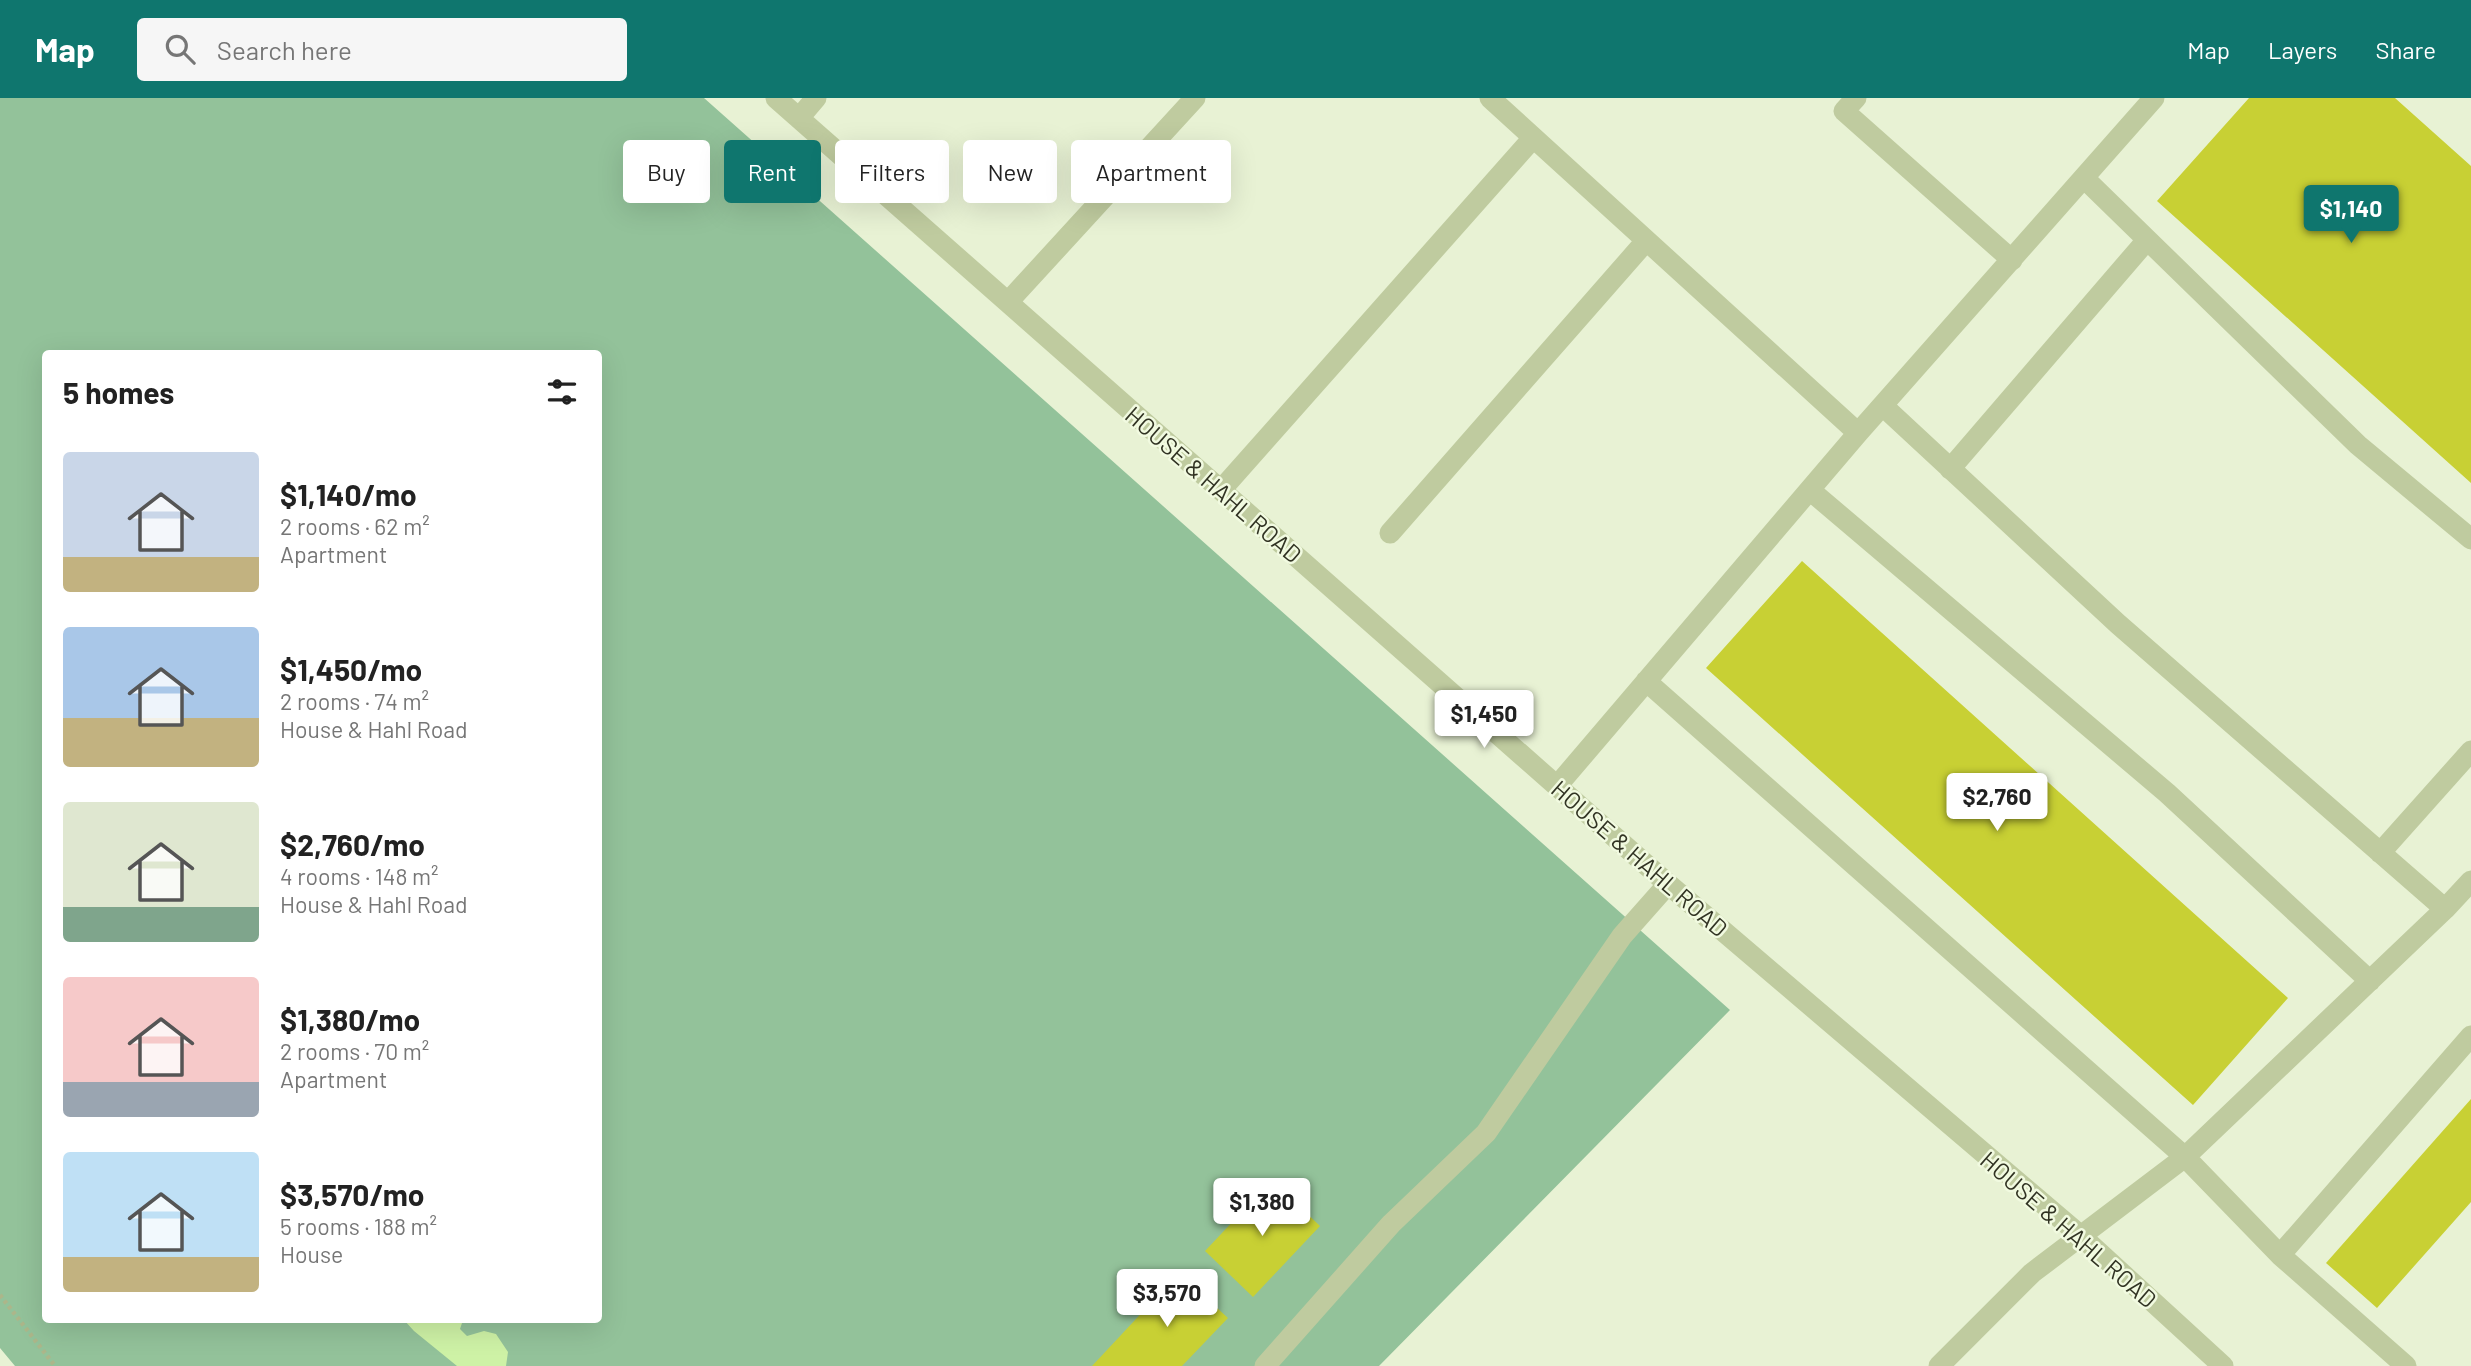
<!DOCTYPE html>
<meta charset="utf-8">
<style>
:root{--surface:#fff;--page:#f6f6f6;--text:#222;--muted:#767676;--accent:#0f766e}
body{margin:0;font-family:Barlow,sans-serif;background:var(--page);color:var(--text);height:100vh;display:flex;flex-direction:column;font-size:26px;white-space:nowrap}
*{box-sizing:border-box;margin:0}
p{font-size:23px;color:var(--muted)}
.icon{flex:none;width:38px;height:38px;fill:none;stroke:currentColor;stroke-width:2;stroke-linecap:round;stroke-linejoin:round}
.map{position:relative;flex:1;overflow:hidden}
.side{position:absolute;left:42px;top:252px;width:560px;height:973px;display:flex;flex-direction:column;background:var(--surface);border-radius:7px;box-shadow:0 7px 28px #0002}
.side>*{flex:none}
.guide{position:absolute;left:623px;top:42px;width:665px;height:63px;display:flex;gap:14px}
.price{position:absolute;translate:-50% -60px;padding:0 16px;border-radius:7px;background:#fff;color:#222;font-size:23px;line-height:46px;filter:drop-shadow(0 2px 4px #0008)}
.price::after{content:'';position:absolute;left:50%;top:42px;width:21px;height:16px;margin-left:-10px;background:inherit;clip-path:polygon(0 0,100% 0,50% 100%)}
.price.current{background:var(--accent);color:#fff}
ul{padding:0;list-style:none}
li{display:flex;align-items:center;gap:21px;height:175px;padding:0 21px}
li span{display:grid;place-items:center;flex:none;width:196px;height:140px;border-radius:7px;color:#555}
li>.icon{margin-inline-start:auto}
span .icon{width:84px;height:84px;fill:#fffc;stroke-width:1}
li b{font-size:30px}
h2{display:flex;justify-content:space-between;align-items:center;height:84px;padding:0 21px;font-size:30px}
.pill{padding:0 24px;border-radius:7px;background:var(--surface);box-shadow:0 7px 28px #0002;font-size:24px;line-height:63px}
.pill.current{background:var(--accent);color:#fff}
header{display:flex;align-items:center;gap:42px;box-sizing:border-box;height:98px;padding:0 35px;background:var(--accent);color:#fff}
header strong{font-size:33px}
nav{display:flex;gap:38px;margin-inline-start:auto;font-size:24px}
.search{width:490px;height:63px;background:var(--page);display:flex;align-items:center;gap:18px;box-sizing:border-box;padding:0 24px;border-radius:7px;color:var(--muted);font-size:26px}
.map>svg:first-child{display:block}
.green{fill:#93c29a;fill-rule:evenodd}
.sand{fill:#cef2a6}
.building{fill:#c8d034}
.lines{fill:none;stroke-linecap:round;stroke-linejoin:round}
.path{stroke:#acb68a;stroke-width:4.5;stroke-dasharray:3.5 3.5;stroke-linecap:butt}
.minor{stroke:#bfcb9f;stroke-width:21}
.labels{text-anchor:middle;dominant-baseline:central;stroke-width:5;stroke-linejoin:round;paint-order:stroke}
.street-label{font-size:24px;fill:#313323;stroke:#f1fae0}
</style>
<header>
<strong>Map</strong>
<div class="search"><svg class="icon" aria-label="search" viewBox="0 0 24 24"><circle cx="10" cy="10" r="6"/><path d="M15 15l6 6"/></svg>Search here</div>
<nav><a>Map</a><a>Layers</a><a>Share</a></nav>
</header>
<div class="map">
<svg width="2471" height="1268" viewBox="0 0 2471 1268">
<rect width="100%" height="100%" fill="#e8f2d4"/>
<path class="green" d="M0,0h704l1026,912 -351,356h-1364l-15,-18zM46,256h552v966h-552z"/>
<path class="sand" d="M404,1222h59l-3,9 7,7 17,-5 12,3 12,18 -2,14h-49l-43,-35z"/>
<path class="building" d="M2249,0h146l76,68v317l-314,-282z
M1802,463l486,437 -95,107 -487,-437z
M2471,1001v103l-94,106 -51,-45z
M1272,1082l48,46 -67,71 -48,-46z
M1179,1175l49,45 -46,48h-90z"/>
<g class="lines">
<path class="path" d="M0,1197l55,71"/>
<path class="minor" d="M776,0l892,786 413,352 142,130
M1490,0l368,335
M1856,0l-12,13 168,149
M799,20l17,-20
M2084,80l274,267 113,94
M1008,204l187,-204
M1883,308l235,218 327,285 -260,248 -153,116 -93,93
M1950,371l197,-229
M1221,392l312,-352
M1811,393l356,302 203,188
M1390,435l256,-292
M1646,583l539,476 95,98 126,111
M1557,688l301,-353 296,-335
M2380,755l91,-102
M2445,811l26,-28
M2280,1157l191,-219
M1265,1268l126,-142 95,-91 136,-197 46,-52"/>
</g>
<g class="labels">
<g class="street-label">
<text transform="translate(1214 386) rotate(41)">HOUSE &amp; HAHL ROAD</text>
<text transform="translate(1640 760) rotate(41)">HOUSE &amp; HAHL ROAD</text>
<text transform="translate(2069 1131) rotate(41)">HOUSE &amp; HAHL ROAD</text>
</g>
</g>
</svg>
<b class="price current" style="left:2351px;top:147px">$1,140</b>
<b class="price" style="left:1484px;top:652px">$1,450</b>
<b class="price" style="left:1997px;top:735px">$2,760</b>
<b class="price" style="left:1262px;top:1140px">$1,380</b>
<b class="price" style="left:1167px;top:1231px">$3,570</b>
<div class="guide">
<a class="pill">Buy</a>
<a class="pill current">Rent</a>
<a class="pill">Filters</a>
<a class="pill">New</a>
<a class="pill">Apartment</a>
</div>
<section class="side">
<h2>5 homes<svg class="icon" aria-label="filters" viewBox="0 0 24 24"><path d="M4 7h16M4 17h16"/><circle cx="9" cy="7" r="2"/><circle cx="15" cy="17" r="2"/></svg></h2>
<ul>
<li><span style="background:linear-gradient(#c9d6e8 75%,#c2b280 0)"><svg class="icon" aria-label="home" viewBox="0 0 24 24"><path d="M3 11l9-7 9 7M6 9v11h12V9"/></svg></span><div><b>$1,140/mo</b><p>2 rooms · 62 m²</p><p>Apartment</p></div></li>
<li><span style="background:linear-gradient(#a9c7e8 65%,#c2b280 0)"><svg class="icon" aria-label="home" viewBox="0 0 24 24"><path d="M3 11l9-7 9 7M6 9v11h12V9"/></svg></span><div><b>$1,450/mo</b><p>2 rooms · 74 m²</p><p>House &amp; Hahl Road</p></div></li>
<li><span style="background:linear-gradient(#dfe7d0 75%,#7fa58c 0)"><svg class="icon" aria-label="home" viewBox="0 0 24 24"><path d="M3 11l9-7 9 7M6 9v11h12V9"/></svg></span><div><b>$2,760/mo</b><p>4 rooms · 148 m²</p><p>House &amp; Hahl Road</p></div></li>
<li><span style="background:linear-gradient(#f6c9c9 75%,#9aa5b1 0)"><svg class="icon" aria-label="home" viewBox="0 0 24 24"><path d="M3 11l9-7 9 7M6 9v11h12V9"/></svg></span><div><b>$1,380/mo</b><p>2 rooms · 70 m²</p><p>Apartment</p></div></li>
<li><span style="background:linear-gradient(#bfe0f5 75%,#c2b280 0)"><svg class="icon" aria-label="home" viewBox="0 0 24 24"><path d="M3 11l9-7 9 7M6 9v11h12V9"/></svg></span><div><b>$3,570/mo</b><p>5 rooms · 188 m²</p><p>House</p></div></li>
</ul>
</section>
</div>
